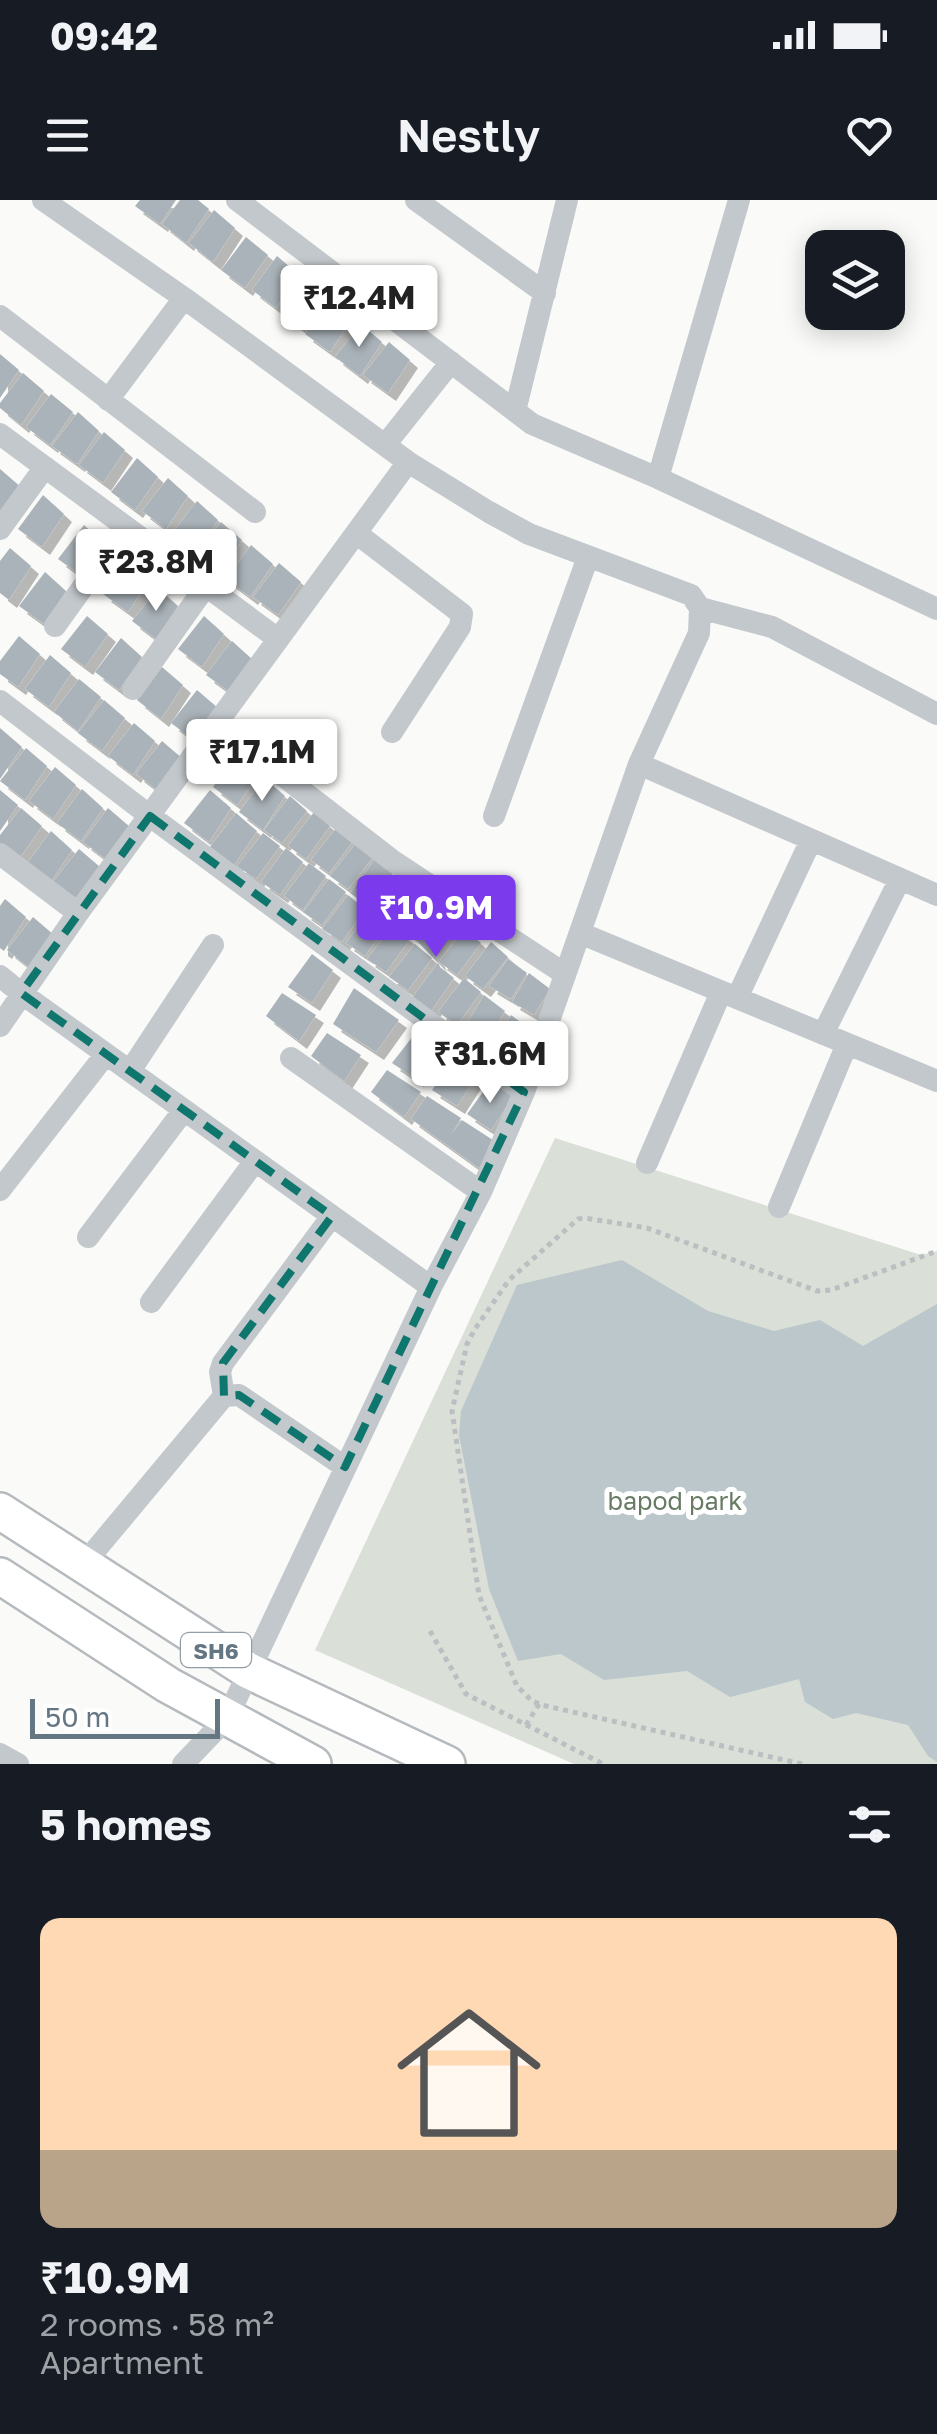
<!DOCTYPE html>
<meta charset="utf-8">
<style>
:root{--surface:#171b24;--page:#242831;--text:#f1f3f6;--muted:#9ea1a6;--line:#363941;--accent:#7c3aed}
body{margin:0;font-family:"Golos Text",sans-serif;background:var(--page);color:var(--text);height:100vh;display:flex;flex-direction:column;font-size:38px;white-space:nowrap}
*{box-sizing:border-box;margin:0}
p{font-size:32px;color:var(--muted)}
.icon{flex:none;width:55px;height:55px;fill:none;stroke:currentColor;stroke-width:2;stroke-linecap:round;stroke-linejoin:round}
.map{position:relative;height:1564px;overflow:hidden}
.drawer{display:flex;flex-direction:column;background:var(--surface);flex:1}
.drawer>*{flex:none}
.tools{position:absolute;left:805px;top:30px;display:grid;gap:20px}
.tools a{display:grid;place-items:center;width:100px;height:100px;border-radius:20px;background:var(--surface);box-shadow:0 5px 25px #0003;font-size:50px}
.scale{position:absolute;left:30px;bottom:25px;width:190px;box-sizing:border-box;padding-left:10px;border:5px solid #657683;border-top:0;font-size:28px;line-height:35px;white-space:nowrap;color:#657683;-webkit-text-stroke:8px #fff;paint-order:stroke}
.price{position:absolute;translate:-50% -85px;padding:0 22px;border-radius:10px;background:#fff;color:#222;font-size:32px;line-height:65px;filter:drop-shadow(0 2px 5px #0008)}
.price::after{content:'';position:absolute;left:50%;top:60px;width:30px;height:22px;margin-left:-15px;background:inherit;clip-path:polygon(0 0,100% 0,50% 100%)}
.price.current{background:var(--accent);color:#fff}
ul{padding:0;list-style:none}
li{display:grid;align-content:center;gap:20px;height:530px;padding:0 40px}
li+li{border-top:2px solid var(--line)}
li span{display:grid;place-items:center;height:310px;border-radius:20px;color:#555}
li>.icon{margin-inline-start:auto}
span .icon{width:180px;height:180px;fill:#fffc;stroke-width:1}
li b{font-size:42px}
h2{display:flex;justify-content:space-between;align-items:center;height:120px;padding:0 40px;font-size:42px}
.status{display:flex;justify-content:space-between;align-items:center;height:70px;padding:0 50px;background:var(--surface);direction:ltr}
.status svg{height:28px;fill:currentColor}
header{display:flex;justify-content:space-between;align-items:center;height:130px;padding:0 40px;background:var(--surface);font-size:45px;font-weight:600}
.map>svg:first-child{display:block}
.green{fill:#dadfd7}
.water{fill:#bbc7cb}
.building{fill:#aab3b9;filter:url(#shadow)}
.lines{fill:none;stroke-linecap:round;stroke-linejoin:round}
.primary-casing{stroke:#b5babe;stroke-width:40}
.path{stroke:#bbbfc2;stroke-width:5;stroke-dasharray:5 5;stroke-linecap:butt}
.minor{stroke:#c3c8cc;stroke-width:22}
.primary{stroke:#fff;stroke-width:35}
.marked{fill:none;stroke:#0f766e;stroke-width:8;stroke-dasharray:20 12;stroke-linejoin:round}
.labels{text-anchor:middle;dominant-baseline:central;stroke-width:10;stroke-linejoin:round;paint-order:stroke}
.shield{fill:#fff;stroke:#939fa8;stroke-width:2.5}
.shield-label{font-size:22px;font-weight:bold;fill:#657683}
.park-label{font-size:25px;fill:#687a64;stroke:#fff}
</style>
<div class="status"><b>09:42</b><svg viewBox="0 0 49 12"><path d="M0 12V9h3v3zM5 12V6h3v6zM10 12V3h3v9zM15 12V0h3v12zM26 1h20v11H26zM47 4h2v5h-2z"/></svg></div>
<header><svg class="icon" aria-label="menu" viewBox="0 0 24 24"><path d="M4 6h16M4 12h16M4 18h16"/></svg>Nestly<svg class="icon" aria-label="heart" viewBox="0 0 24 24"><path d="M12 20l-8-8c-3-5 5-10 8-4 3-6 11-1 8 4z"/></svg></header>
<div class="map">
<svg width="937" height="1564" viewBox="0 0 937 1564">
<defs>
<filter id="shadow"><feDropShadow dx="8" dy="8" stdDeviation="0" flood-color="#0004"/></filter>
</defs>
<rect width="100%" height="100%" fill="#fafaf8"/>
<path class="green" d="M555,938l366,117 16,-4v513h-363l-259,-114z"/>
<path class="water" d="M622,1060l86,51 66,20 46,-11 43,26 74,-42v458l-9,-6 -20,-31 -52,-12 -23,6 -28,-17 -6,-23 -69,18 -43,-26 -83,9 -43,-26 -43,7 -29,-72 -30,-154 2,-24 56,-126z"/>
<path class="building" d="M140,0h36l-16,24 -25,-18z
M180,0h18l11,9 -23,34 -24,-19z
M214,10l21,18 -22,34 -24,-19z
M246,37l22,18 -23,33 -24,-18z
M277,56l21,18 -22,34 -24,-18z
M307,80l21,18 -23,33 -24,-18z
M331,100l21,18 -22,34 -25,-18z
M361,124l21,18 -22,34 -25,-19z
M389,142l21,18 -22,33 -25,-18z
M0,154l19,16 -19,28z
M23,173l21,18 -23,34 -21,-17v-5z
M51,194l22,18 -23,33 -24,-18z
M78,212l21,19 -22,33 -25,-18z
M104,232l21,18 -22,33 -24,-18z
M137,258l21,19 -23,33 -24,-18z
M0,269l22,19 -22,33z
M168,278l20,18 -22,33 -24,-18z
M43,295l21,19 -22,33 -24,-18z
M197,301l21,19 -22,33 -25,-18z
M221,322l21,18 -22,34 -25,-19z
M84,325l21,19 -22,33 -25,-18z
M251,345l22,19 -23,33 -24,-18z
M10,348l21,18 -22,34 -9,-7v-32z
M129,360l21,19 -22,33 -25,-18z
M279,363l22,19 -23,33 -25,-18z
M45,372l21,19 -22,33 -25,-18z
M158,388l20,18 -22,33 -24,-18z
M87,416l21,18 -23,33 -24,-18z
M204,416l20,18 -22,33 -24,-18z
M19,436l21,18 -22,33 -18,-13v-13z
M121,438l21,19 -23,33 -24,-18z
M232,441l21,19 -22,33 -25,-18z
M50,455l21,18 -22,34 -24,-18z
M162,467l21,18 -22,34 -24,-19z
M79,479l22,18 -23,34 -24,-19z
M197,490l21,18 -23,33 -24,-18z
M104,500l21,18 -23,33 -24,-18z
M134,523l21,18 -22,34 -25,-19z
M0,528l22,19 -22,32z
M162,541l21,18 -22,34 -25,-19z
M26,548l21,18 -22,34 -25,-19z
M238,554l22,18 -23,33 -24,-18z
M55,567l21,18 -23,34 -24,-18z
M264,578l21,18 -22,34 -24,-18z
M82,589l21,19 -22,33 -24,-18z
M0,590l18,15 -18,26z
M210,590l21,18 -22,34 -25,-19z
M290,596l17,15 -25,32 -18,-13z
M21,608l21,18 -23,33 -19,-14v-10z
M108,608l22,19 -23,33 -24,-18z
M314,612l16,14 -24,33 -18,-13z
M236,613l21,18 -23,34 -24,-18z
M337,627l16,14 -24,32 -18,-13z
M51,631l21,19 -22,33 -24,-18z
M263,633l17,13 -24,33 -19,-13z
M356,643l17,14 -25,32 -18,-13z
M286,648l17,14 -23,33 -19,-13z
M79,649l21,18 -22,34 -25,-19z
M375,659l18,15 -25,32 -18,-13z
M309,663l17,13 -23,34 -19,-14z
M399,674l17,14 -26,32 -17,-13z
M329,679l17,13 -24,33 -19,-13z
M420,690l17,14 -25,32 -18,-13z
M348,695l17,14 -23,33 -20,-13z
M5,699l21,18 -22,34 -4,-3v-42z
M442,708l17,14 -24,32 5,13 14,11 -23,33 -19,-13 26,-35 -21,-22z
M371,710l17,13 -23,33 -19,-13z
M33,717l21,18 -23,34 -24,-19z
M393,726l17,13 -24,33 -19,-13z
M465,729l16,14 -24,32 -18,-13z
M491,742l17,15 -25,32 -18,-13z
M415,744l17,14 -24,32 -19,-13z
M312,754l21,16 -21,33 -24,-16z
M508,759l19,14 -16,26 -22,-13z
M529,773l21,16 -16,26 -22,-13z
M464,778l17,14 -24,33 -19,-13z
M354,788l45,32 -23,32 -43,-28z
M282,793l34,22 -17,26 -33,-25z
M484,795l21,16 -16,26 -22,-13z
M511,815l22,16 -17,26 -21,-13z
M417,831l21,16 -22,32 -24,-16z
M327,833l34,22 -17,26 -33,-25z
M457,857l21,16 -21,33 -25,-16z
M387,870l34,22 -17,25 -33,-25z
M491,881l22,16 -22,33 -24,-16z
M427,896l34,22 -10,17 11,-15 34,22 -17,26 -68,-49z"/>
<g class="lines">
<defs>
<path id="primary" d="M0,1311l249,160 198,93
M0,1376l168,109 145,79"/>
</defs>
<use href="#primary" class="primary-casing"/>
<path class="path" d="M430,1431l36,63 137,70
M526,1525l13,-21
M802,1564l-260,-59 -10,-4 -15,-15 -38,-91 -27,-184 15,-67 8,-15 34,-49 69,-61 7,-1 62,10 170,63 14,-1 106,-39"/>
<path class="minor" d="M43,0l141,98 224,164 81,50 40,22 162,61 9,13 -1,25 -60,131 -115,328 -43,100 -50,95 -204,431 -44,46
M237,0l295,224 126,54 279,131
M416,0l129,93
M0,116l255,196
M108,200l76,-102
M515,211l52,-211
M0,234l278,205
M385,245l66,-83
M658,278l81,-278
M0,329l45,-62
M356,333l106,81 -2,13 -68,105
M700,408l72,19 165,87
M55,426l71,-99
M133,489l73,-103
M0,501l150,115 374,276
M216,524l177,137 172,113
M639,564l298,131
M494,616l94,-259
M0,654l78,59
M580,733l357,148
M0,776l21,17 410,294
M737,798l74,-158
M0,826l78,-113 330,-451
M823,834l77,-155
M291,858l190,134
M130,871l83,-126
M647,963l74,-171
M0,990l106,-136
M779,1007l68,-163
M88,1037l96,-127
M151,1102l104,-141
M224,1196l-4,-24 3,-9 109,-147
M83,1365l141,-169 15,-1 106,72
M0,1554l18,10"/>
<use href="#primary" class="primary"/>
</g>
<path class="marked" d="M150,616l374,276 -179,375 -106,-72 -15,1 -1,-33 109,-147 -311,-223z"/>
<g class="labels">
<rect class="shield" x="181" y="1433" width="70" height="34" rx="8"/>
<g class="shield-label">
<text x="216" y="1450">SH6</text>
</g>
<g class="park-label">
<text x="675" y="1300">bapod park</text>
</g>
</g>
</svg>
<div class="tools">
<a><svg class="icon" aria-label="layers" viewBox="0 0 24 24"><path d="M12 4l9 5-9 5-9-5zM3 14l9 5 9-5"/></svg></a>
</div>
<div class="scale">50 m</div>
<b class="price" style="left:359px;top:150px">₹12.4M</b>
<b class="price" style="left:156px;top:414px">₹23.8M</b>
<b class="price" style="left:262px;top:604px">₹17.1M</b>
<b class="price current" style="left:436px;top:760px">₹10.9M</b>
<b class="price" style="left:490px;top:906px">₹31.6M</b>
</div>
<section class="drawer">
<h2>5 homes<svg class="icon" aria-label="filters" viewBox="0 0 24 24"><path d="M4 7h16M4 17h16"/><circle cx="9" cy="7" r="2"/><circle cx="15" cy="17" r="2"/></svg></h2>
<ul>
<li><span style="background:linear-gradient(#ffd9b3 75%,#b9a48a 0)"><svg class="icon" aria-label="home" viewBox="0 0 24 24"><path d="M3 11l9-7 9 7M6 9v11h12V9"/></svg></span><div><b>₹10.9M</b><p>2 rooms · 58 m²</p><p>Apartment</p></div></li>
</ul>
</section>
